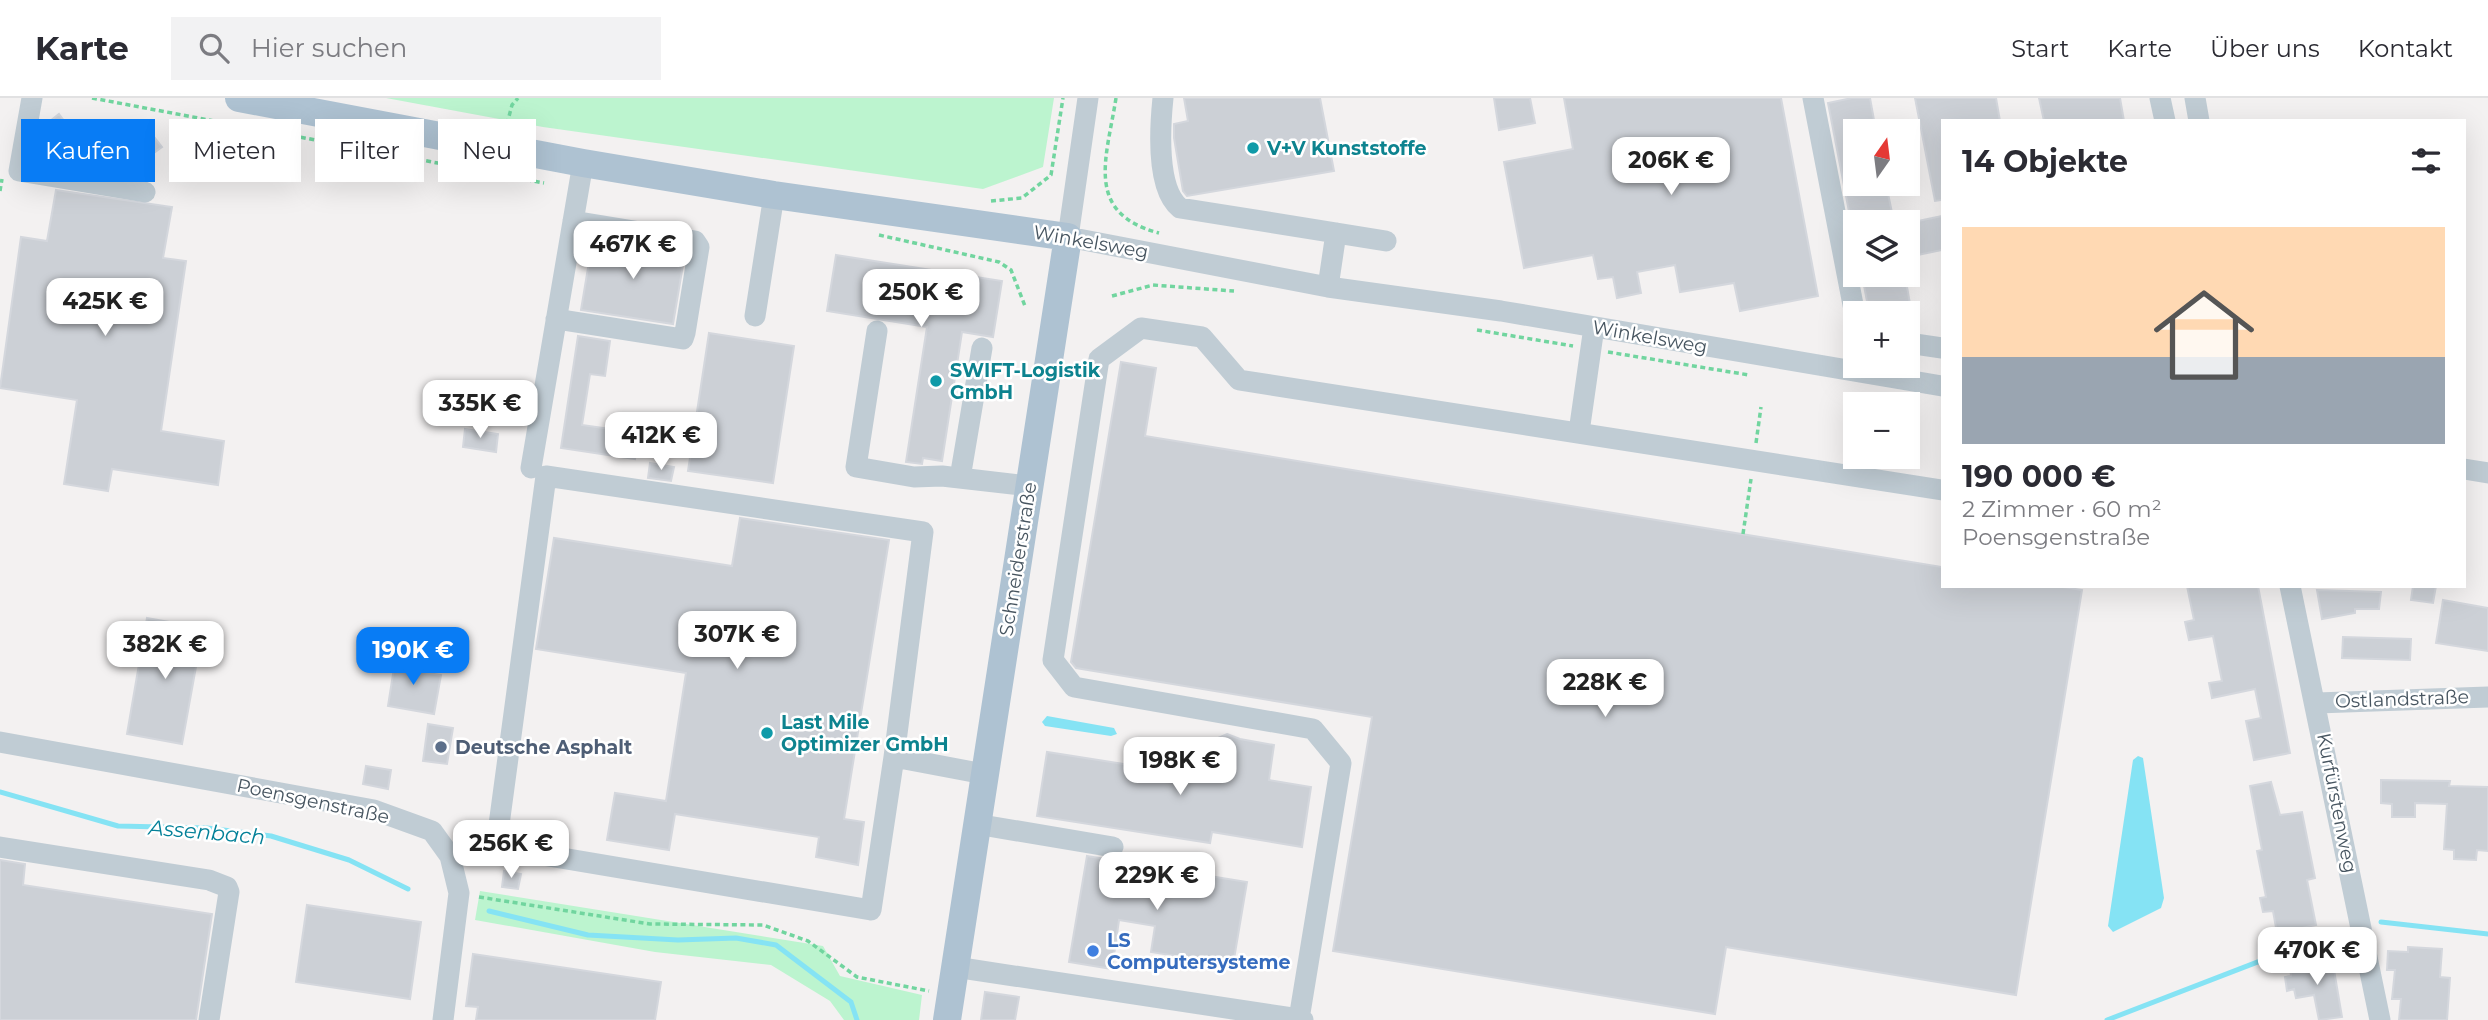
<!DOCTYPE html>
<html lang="de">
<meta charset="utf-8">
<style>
:root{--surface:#fff;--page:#f2f2f3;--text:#2b2b33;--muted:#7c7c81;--line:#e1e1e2;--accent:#087cf5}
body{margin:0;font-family:Montserrat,sans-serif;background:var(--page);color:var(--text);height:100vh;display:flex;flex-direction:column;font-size:26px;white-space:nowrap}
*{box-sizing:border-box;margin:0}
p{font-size:23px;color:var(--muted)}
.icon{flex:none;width:38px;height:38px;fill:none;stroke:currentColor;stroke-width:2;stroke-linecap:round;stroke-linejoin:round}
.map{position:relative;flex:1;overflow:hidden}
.sheet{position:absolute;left:1941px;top:21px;width:525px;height:469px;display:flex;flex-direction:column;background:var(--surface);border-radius:0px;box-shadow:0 7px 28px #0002}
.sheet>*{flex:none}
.top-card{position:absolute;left:21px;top:21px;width:665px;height:63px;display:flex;gap:14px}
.needle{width:46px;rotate:14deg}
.tools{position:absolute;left:1843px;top:21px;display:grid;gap:14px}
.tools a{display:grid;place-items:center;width:77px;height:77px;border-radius:0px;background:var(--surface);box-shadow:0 7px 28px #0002;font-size:35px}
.price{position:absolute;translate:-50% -60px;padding:0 16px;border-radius:14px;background:#fff;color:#222;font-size:23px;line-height:46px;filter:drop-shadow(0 2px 4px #0008)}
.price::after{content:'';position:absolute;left:50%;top:42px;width:21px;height:16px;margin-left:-10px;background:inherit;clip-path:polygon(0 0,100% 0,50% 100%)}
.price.active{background:var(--accent);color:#fff}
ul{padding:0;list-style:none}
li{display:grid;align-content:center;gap:14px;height:371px;padding:0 21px}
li+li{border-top:2px solid var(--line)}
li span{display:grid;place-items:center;height:217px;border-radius:0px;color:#555}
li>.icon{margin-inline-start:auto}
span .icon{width:126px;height:126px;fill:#fffc;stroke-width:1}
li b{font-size:30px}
h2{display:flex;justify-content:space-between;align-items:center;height:84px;padding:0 21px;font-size:30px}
.chip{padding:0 24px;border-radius:0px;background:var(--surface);box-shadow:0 7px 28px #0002;font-size:24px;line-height:63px}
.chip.active{background:var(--accent);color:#fff}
header{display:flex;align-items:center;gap:42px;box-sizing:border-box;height:98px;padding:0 35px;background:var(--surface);border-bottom:2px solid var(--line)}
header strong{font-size:33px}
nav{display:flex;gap:38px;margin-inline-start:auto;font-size:24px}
.search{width:490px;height:63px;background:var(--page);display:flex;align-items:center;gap:18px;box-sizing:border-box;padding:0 24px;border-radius:0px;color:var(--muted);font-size:26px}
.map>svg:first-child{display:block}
.green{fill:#bcf4cf}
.water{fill:#85e3f4}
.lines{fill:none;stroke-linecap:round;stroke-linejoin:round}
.stream{stroke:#85e3f4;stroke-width:5}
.building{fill:#ccd0d6;stroke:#d4d7dd;stroke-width:2}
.path{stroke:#71d59f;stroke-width:3.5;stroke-dasharray:5 3.5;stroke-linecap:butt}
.minor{stroke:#c0ccd4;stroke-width:21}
.major{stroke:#aec2d2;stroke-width:28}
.culture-dot{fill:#0f9aa8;stroke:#fff;stroke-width:2.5}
.service-dot{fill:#5c6f8a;stroke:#fff;stroke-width:2.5}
.shop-dot{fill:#3f7fe0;stroke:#fff;stroke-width:2.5}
.labels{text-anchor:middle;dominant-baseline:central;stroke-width:5;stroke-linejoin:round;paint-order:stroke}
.culture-label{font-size:19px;font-weight:bold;fill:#0d838f;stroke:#fff;text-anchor:start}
.street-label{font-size:19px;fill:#475560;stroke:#fff}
.service-label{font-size:19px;font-weight:bold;fill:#4e5e75;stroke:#fff;text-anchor:start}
.shop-label{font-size:19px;font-weight:bold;fill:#366cbe;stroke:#fff;text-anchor:start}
.water-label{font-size:21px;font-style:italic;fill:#038098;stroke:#fff}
</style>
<header>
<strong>Karte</strong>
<div class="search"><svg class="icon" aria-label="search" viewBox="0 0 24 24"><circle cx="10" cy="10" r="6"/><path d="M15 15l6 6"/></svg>Hier suchen</div>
<nav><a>Start</a><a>Karte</a><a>Über uns</a><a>Kontakt</a></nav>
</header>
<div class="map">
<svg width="2488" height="922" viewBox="0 0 2488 922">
<rect width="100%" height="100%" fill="#f3f1f1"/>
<path class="green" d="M386,0h668l-11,69 -60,22 -440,-62z
M480,793l343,55 17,30 82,19 -3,25h-75l-14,-19 -59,-36 -116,-13 -180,-32z"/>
<path class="water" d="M1047,618l67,12 3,6 -6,2 -66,-10 -3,-4z
M2138,658l5,2 21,140 -3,10 -48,24 -5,-6 25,-166z"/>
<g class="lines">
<path class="stream" d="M0,694l118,34 89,2 64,8 78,24 59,29
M489,813l99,24 90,5 58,-2 40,7 75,57 6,18
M2381,824l107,12
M2107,922l231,-89"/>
</g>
<path class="building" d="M1184,0h136l14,73 -147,25 -4,-5 -9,-53v-14l14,-3z
M1494,0h36l5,25 -36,7z
M1564,0h217l37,198 -78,15 -6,-28 -54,9 -5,-27 -38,7 4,21 -24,5 -4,-21 -15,2 -5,-24 -69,13 -20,-106 69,-13z
M1852,0h18l6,33h-21v53h31l8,38h-43l-23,-119z
M1915,0h81l4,23h-58v79l-7,1z
M2039,0h81l4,23h-80z
M59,16l26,35 -4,3 33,5 -2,-3 35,-26 15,19 -36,26 -9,-12 -14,11 -15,-3 -11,-15 -12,9 -25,-34z
M56,92l116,17 -9,51 23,3 -25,170 63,10 -6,44 -106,-16 -4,22 -44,-7 13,-84 -77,-12 21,-151 26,4z
M1942,118v34l-34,7v-34z
M593,140l92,15 -12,71 -92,-14z
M836,157l166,26 -9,56 -31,-5 -20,129 -19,-3 -1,6 -16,-2 21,-135 -100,-16z
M1862,177h43l5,29 -41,8z
M709,235l85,13 -21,137 -85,-12z
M578,238l32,5 -5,35 -15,-2 -8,51 57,8 -4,26 -74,-11z
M1121,264l35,6 -11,68 797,131v19h115l25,4 -66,405 -290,-48 -11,67 -382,-63 39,-234 -296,-49 -5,-6z
M465,331l33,5 -2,18 -33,-5z
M650,365l24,4 -3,14 -23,-3z
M740,420l149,22 -45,279 20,3 -6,43 -42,-8 3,-20 -144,-23 -6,36 -62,-10 8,-47 51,8 20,-128 -150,-24 18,-111 178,28z
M2187,488h71l32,167 -36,7 -8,-39 15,-3 -6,-29 -43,9 -3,-15 13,-2 -9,-45 -24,4 -4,-18 9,-2z
M2413,488h23l-3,17 -22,-3z
M2317,492l64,2 -2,17h-24v4l-33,6z
M2443,502l45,8v43l-52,-8z
M147,520l56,10 -21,116 -55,-10z
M2343,539l68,2 -1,21 -68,-2z
M396,557l22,3 -2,13 25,4 -7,39 -46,-8z
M428,626l25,4 -6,36 -24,-3z
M1227,636l13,5 34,6 -5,35 42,7 -9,60 -90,-15 -2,11 -173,-27 10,-64 179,28 -12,-33 4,-9z
M366,668l25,4 -3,19 -25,-5z
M2381,682l69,1 -1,5 39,1v64l-11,-1 -1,10 -22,-1v-9l-10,-1 3,-45 -32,-1v14h-23v-13l-11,-1z
M2271,684l9,33 22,-3 13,66 -8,2 9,45 -39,8 -4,-22 -10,1 -3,-14 6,-1 -9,-46 5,-1 -12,-64z
M1087,758l160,26 -14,83 -82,-13 4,-26 -36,-6 -7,49 -43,-7z
M0,762l25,4 -2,21 189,29 -16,106h-196z
M504,773l17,3 -3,15 -16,-2z
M307,807l114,17 -11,77 -114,-17z
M2408,849l34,2 -2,28 10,1 -3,42h-48l2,-21h-9l3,-29h-8l1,-19 20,1z
M473,856l188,28 -6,38h-179l2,-13 -12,-1z
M2325,862l1,6 7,-2 9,53 -23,3 -5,-25 -18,3 -2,-9 -7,2 -2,-14 6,-1 -1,-9z
M985,894l34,5 -4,23h-34z"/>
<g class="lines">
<path class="path" d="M92,0l452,85
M1116,0c-9,59 -33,115 43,135
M507,26l5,-19 6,-7
M0,93l2,-12
M991,103l31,-3 29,-23 12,-77
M879,137l120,27 12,8 14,36
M1112,198l41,-11 81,6
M1477,232l96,16
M1608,254l141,23
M1756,345l5,-36
M1743,436l8,-55
M464,746l13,-11
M479,799l171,27 113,1 45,16 49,36 72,14"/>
<path class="minor" d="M32,0l-13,73 126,21
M1088,0l-20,139 260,50 173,24 441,75
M1163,0c-3,29 -7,91 17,110l206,33
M1813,0l42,217
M2160,0l5,23
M2195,0l4,23
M1328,189l8,-54
M755,218l19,-121
M556,221l127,20 2,-6 14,-86 -4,-6 -122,-20
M877,233l-21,136 58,10 28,-1 87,10
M1908,245l34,5
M1579,334l15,-105
M531,370l52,-305
M2464,371l24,4
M960,380l22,-130
M2290,488l90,434
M2317,605l171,-6
M0,644l374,68 58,21 18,25 9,37 -16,127
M894,659l-23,153 -375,-63 50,-371 377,56 -29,225 90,17
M976,726l137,23
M0,749l209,33 18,7 2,5 -20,128
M955,869l344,52
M1303,922l-4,-1 42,-256 -28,-34 -239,-42 -21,-27 46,-301 42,-31 61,9 37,43 703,110"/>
<path class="major" d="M239,0l344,65 191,32 294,42 -121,783"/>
</g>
<g class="culture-dot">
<circle cx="1253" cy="50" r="7"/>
<circle cx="936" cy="283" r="7"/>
<circle cx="767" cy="635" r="7"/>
</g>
<circle class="service-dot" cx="441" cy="649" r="7"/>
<circle class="shop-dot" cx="1093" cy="853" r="7"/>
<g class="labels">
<g class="culture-label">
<text x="1267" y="50">V+V Kunststoffe</text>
<text x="950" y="272">SWIFT-Logistik<tspan x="950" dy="22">GmbH</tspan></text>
<text x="781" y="624">Last Mile<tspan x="781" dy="22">Optimizer GmbH</tspan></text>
</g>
<g class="street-label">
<text transform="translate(1091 144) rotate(10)">Winkelsweg</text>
<text transform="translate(1650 239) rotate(10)">Winkelsweg</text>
<text transform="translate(1018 461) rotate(-81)">Schneiderstraße</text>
<text transform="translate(2402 601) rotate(-2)">Ostlandstraße</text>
<text transform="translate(313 703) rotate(12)">Poensgenstraße</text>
<text transform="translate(2337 705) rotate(79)">Kurfürstenweg</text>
</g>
<g class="service-label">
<text x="455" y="649">Deutsche Asphalt</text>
</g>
<g class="shop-label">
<text x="1107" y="842">LS<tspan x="1107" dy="22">Computersysteme</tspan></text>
</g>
<g class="water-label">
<text transform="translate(207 734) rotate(5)">Assenbach</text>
</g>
</g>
</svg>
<div class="tools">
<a><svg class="needle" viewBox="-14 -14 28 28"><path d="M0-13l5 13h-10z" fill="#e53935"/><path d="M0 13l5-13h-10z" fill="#7c7c81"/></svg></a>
<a><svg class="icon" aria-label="layers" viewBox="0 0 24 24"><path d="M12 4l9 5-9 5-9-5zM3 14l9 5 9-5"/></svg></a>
<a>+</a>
<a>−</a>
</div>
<b class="price" style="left:1671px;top:99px">206K €</b>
<b class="price" style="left:633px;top:183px">467K €</b>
<b class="price" style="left:921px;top:231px">250K €</b>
<b class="price" style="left:105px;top:240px">425K €</b>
<b class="price" style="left:480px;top:342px">335K €</b>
<b class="price" style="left:661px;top:374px">412K €</b>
<b class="price" style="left:737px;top:573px">307K €</b>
<b class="price" style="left:165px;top:583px">382K €</b>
<b class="price active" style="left:413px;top:589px">190K €</b>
<b class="price" style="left:1605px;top:621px">228K €</b>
<b class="price" style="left:1180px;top:699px">198K €</b>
<b class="price" style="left:511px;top:782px">256K €</b>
<b class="price" style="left:1157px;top:814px">229K €</b>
<b class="price" style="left:2317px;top:889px">470K €</b>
<div class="top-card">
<a class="chip active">Kaufen</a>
<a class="chip">Mieten</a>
<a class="chip">Filter</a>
<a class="chip">Neu</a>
</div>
<section class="sheet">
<h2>14 Objekte<svg class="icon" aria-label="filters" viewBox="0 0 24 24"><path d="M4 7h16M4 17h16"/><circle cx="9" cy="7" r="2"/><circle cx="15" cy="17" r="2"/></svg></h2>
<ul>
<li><span style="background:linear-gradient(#ffd9b3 60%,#9aa5b1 0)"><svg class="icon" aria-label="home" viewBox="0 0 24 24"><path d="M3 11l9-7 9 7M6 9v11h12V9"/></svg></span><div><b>190 000 €</b><p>2 Zimmer · 60 m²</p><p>Poensgenstraße</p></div></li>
</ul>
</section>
</div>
